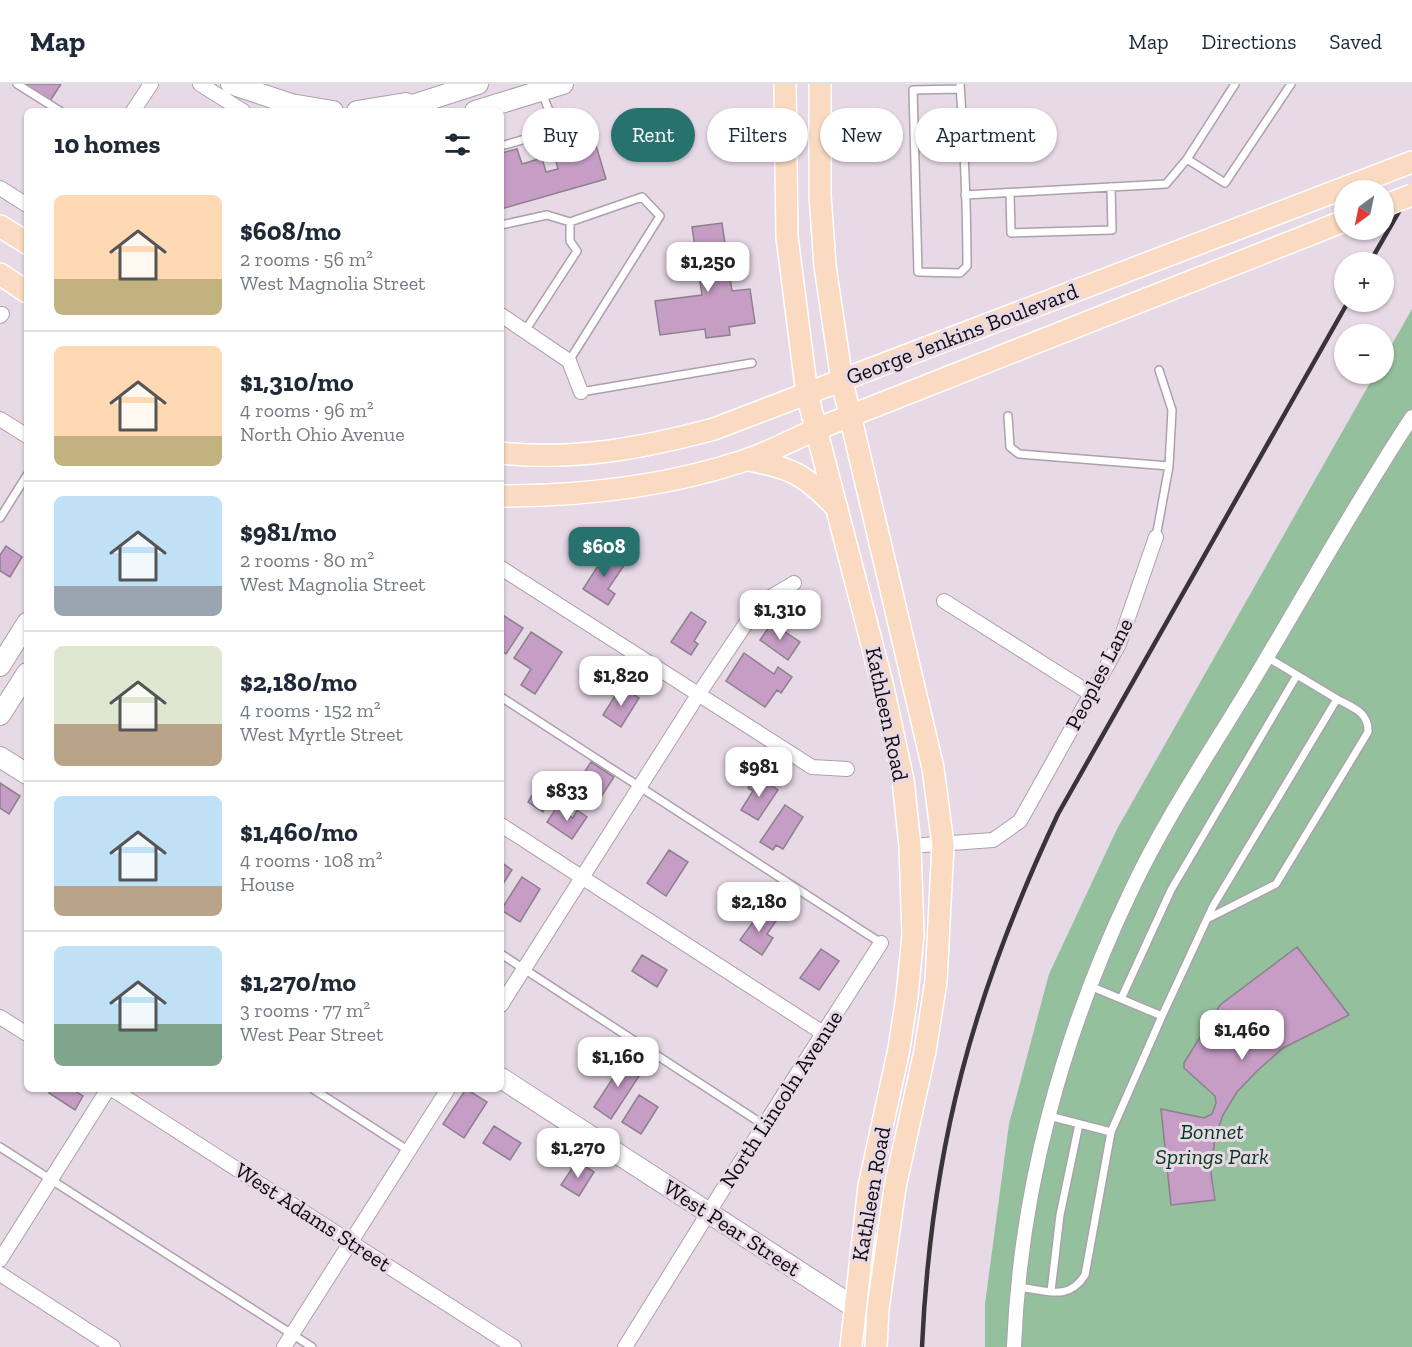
<!DOCTYPE html>
<meta charset="utf-8">
<style>
:root{--surface:#fff;--page:#f2f2f3;--text:#1f2937;--muted:#747a83;--line:#e0e1e3;--accent:#27716e}
body{margin:0;font-family:"Zilla Slab",serif;background:var(--page);color:var(--text);height:100vh;display:flex;flex-direction:column;font-size:22px;white-space:nowrap}
*{box-sizing:border-box;margin:0}
p{font-size:20px;color:var(--muted)}
.icon{flex:none;width:33px;height:33px;fill:none;stroke:currentColor;stroke-width:2;stroke-linecap:round;stroke-linejoin:round}
.map{position:relative;flex:1;overflow:hidden}
.details{position:absolute;left:24px;top:24px;width:480px;height:984px;display:flex;flex-direction:column;background:var(--surface);border-radius:9px;box-shadow:0 2px 4px #0004}
.details>*{flex:none}
.banner{position:absolute;left:522px;top:24px;width:570px;height:54px;display:flex;gap:12px}
.needle{width:39px;rotate:213deg}
.tools{position:absolute;left:1334px;top:96px;display:grid;gap:12px}
.tools a{display:grid;place-items:center;width:60px;height:60px;border-radius:50%;background:var(--surface);box-shadow:0 2px 4px #0004;font-size:30px}
.price{position:absolute;translate:-50% -51px;padding:0 14px;border-radius:12px;background:#fff;color:#222;font-size:20px;line-height:39px;filter:drop-shadow(0 2px 3px #0008)}
.price::after{content:'';position:absolute;left:50%;top:36px;width:18px;height:14px;margin-left:-9px;background:inherit;clip-path:polygon(0 0,100% 0,50% 100%)}
.price.active{background:var(--accent);color:#fff}
ul{padding:0;list-style:none}
li{display:flex;align-items:center;gap:18px;height:150px;padding:0 30px}
li+li{border-top:2px solid var(--line)}
li span{display:grid;place-items:center;flex:none;width:168px;height:120px;border-radius:9px;color:#555}
li>.icon{margin-inline-start:auto}
span .icon{width:72px;height:72px;fill:#fffc;stroke-width:1}
li b{font-size:26px}
h2{display:flex;justify-content:space-between;align-items:center;height:72px;padding:0 30px;font-size:26px}
.tag{padding:0 21px;border-radius:27px;background:var(--surface);box-shadow:0 2px 4px #0004;font-size:21px;line-height:54px}
.tag.active{background:var(--accent);color:#fff}
header{display:flex;align-items:center;gap:36px;box-sizing:border-box;height:84px;padding:0 30px;background:var(--surface);border-bottom:2px solid var(--line)}
header strong{font-size:28px}
nav{display:flex;gap:33px;margin-inline-start:auto;font-size:21px}
.map>svg:first-child{display:block}
.green{fill:#94c09e}
.building{fill:#c59dc5;stroke:#8c808c;stroke-width:1.5}
.lines{fill:none;stroke-linecap:round;stroke-linejoin:round}
.lane-casing{stroke:#ada0ad;stroke-width:10}
.street-casing{stroke:#ada0ad;stroke-width:16}
.secondary-casing{stroke:#ada0ad;stroke-width:22}
.primary-casing{stroke:#fff;stroke-width:24}
.lane{stroke:#fff;stroke-width:7}
.street{stroke:#fff;stroke-width:14}
.secondary{stroke:#fff;stroke-width:20}
.primary{stroke:#fbdac2;stroke-width:21}
.rail{stroke:#3a343a;stroke-width:4.5}
.primary-bridge-casing{stroke:#fff;stroke-width:24;stroke-linecap:butt}
.primary-bridge{stroke:#fbdac2;stroke-width:21}
.labels{text-anchor:middle;dominant-baseline:central;stroke-width:6;stroke-linejoin:round;paint-order:stroke}
.street-label{font-size:22px;fill:#0f0b0f;stroke:#e7d9e6}
.park-label{font-size:22px;font-style:italic;fill:#013c1a;stroke:#e7d9e6}
</style>
<header>
<strong>Map</strong>
<nav><a>Map</a><a>Directions</a><a>Saved</a></nav>
</header>
<div class="map">
<svg width="1412" height="1263" viewBox="0 0 1412 1263">
<rect width="100%" height="100%" fill="#e7d9e6"/>
<path class="green" d="M1412,225v1038h-427v-43l24,-180 40,-150 68,-145 258,-455h8v-14z"/>
<path class="building" d="M24,0h37l-11,17z
M595,58l11,37 -105,30v-56l16,-4 5,15 20,-6 4,14 12,-3 -4,-15z
M722,139l10,68 18,-2 5,34 -26,4 1,8 -24,3 -1,-9 -45,6 -5,-34 47,-6 -10,-68z
M6,462l16,11 -12,20 -10,-6v-16z
M607,468l18,12 -17,25 7,5 -7,11 -25,-16z
M691,528l15,10 -12,19 4,3 -7,11 -20,-13z
M501,530l22,14 -17,26 -5,-4z
M772,539l28,19 -12,18 -28,-20z
M531,548l31,20 -27,42 -14,-9 10,-16 -17,-11z
M744,569l30,21 4,-7 14,10 -11,16 -4,-3 -12,17 -39,-26z
M621,602l18,12 -18,29 -18,-12z
M591,678l23,15 -15,23 -23,-15z
M546,688l16,10 -19,30 -15,-10z
M756,691l22,15 -20,30 -17,-10 12,-19 -5,-3z
M0,699l20,13 -11,18 -9,-6z
M785,721l18,12 -20,32 -7,-4 -3,5 -13,-8z
M557,723l16,11 4,-8 10,7 -15,22 -25,-17z
M669,766l19,12 -22,34 -19,-13z
M501,778l11,8 -11,17z
M522,793l18,12 -20,33 -19,-12z
M761,827l15,10 -9,13 6,4 -11,17 -22,-15z
M1297,863l52,68 -66,33 -27,24 -19,20 -14,23 -8,22 -4,37 4,26 -44,5 -10,-96 43,9 8,-4 4,-11 -1,-7 -31,-28v-5l36,-58z
M821,865l18,12 -20,29 -19,-12z
M642,871l25,15 -10,17 -25,-16z
M626,974l17,12 -32,49 -17,-12z
M52,1005h20l11,7 -8,14 -26,-17z
M466,1005l21,13 -23,36 -21,-14z
M639,1011l19,12 -17,27 -19,-12z
M494,1042l27,17 -11,17 -27,-17z
M577,1077l17,11 -15,24 -18,-11z"/>
<g class="lines">
<defs>
<path id="lane" d="M17,0l43,27
M960,0c4,60 7,121 7,182l-7,7 -42,-1 -5,-182 47,-1
M1235,0l-48,75 38,24 66,-99
M501,62l42,-12 9,-7v-9l-10,-25
M1010,109l1,40 101,-3 -1,-43
M965,111l201,-11 21,-25
M501,141l46,-10 23,7
M525,247l52,-80 -7,-10v-19l72,-25 18,19 -91,145
M581,308l171,-29
M1008,332l2,31 9,7 150,12
M0,434l27,-43
M1156,453l13,-71 3,-56 -13,-40
M501,613l380,246
M1207,835l69,-35 92,-152c1,-20 -15,-24 -31,-33
M501,870l263,171
M1090,902l72,30 51,-110 124,-207 -70,-42
M1121,915l50,-109 126,-215
M313,1005l96,62
M1111,1048l51,-116
M0,1063l312,200
M1018,1203c28,3 50,15 67,-12l26,-143 -62,-16
M1051,1207l9,-76 19,-91"/>
<path id="street" d="M200,0l43,27
M133,27l18,-27
M0,104l27,17
M501,231l68,46 12,31
M0,232l2,-2
M0,335l27,17
M501,484l311,199 35,2
M944,517l147,93
M501,741l322,208
M910,762l83,-6 27,-19 99,-177 37,-107
M501,921l197,-310 61,-91 35,-21
M0,933l27,17
M112,1005l402,258
M0,1176l108,-171
M0,1190l113,73
M284,1263l164,-258
M625,1263l97,-156 159,-248
M1014,1263c6,-158 49,-314 117,-456 37,-79 88,-152 132,-227 49,-82 96,-167 149,-247"/>
<path id="secondary" d="M231,0l60,20 42,7
M357,27l49,-8
M394,27l84,-27
M475,27l88,-27
M0,582l27,-43
M0,631l27,-42
M0,673l27,17
M501,994l353,229 14,1"/>
<path id="primary" d="M785,0l2,153 20,157 75,289 21,97 7,66 3,89 -6,61 -8,53 -30,137 -18,161
M820,0v111l5,71 17,115 91,387 10,77 -7,136 -11,70 -30,136 -17,122 -2,38
M0,142l27,17
M0,190l27,18
M501,369c74,8 142,-5 213,-24l698,-267
M748,376c45,8 57,15 89,48
M501,412c83,0 165,-9 245,-36 24,-8 48,-21 71,-31l527,-208"/>
</defs>
<use href="#lane" class="lane-casing"/>
<use href="#street" class="street-casing"/>
<use href="#secondary" class="secondary-casing"/>
<use href="#primary" class="primary-casing"/>
<use href="#lane" class="lane"/>
<use href="#street" class="street"/>
<use href="#secondary" class="secondary"/>
<use href="#primary" class="primary"/>
<path class="rail" d="M1370,178l42,-73
M922,1263c9,-199 51,-353 136,-533l290,-512"/>
<defs>
<path id="primary-bridge" d="M1383,122l29,-11"/>
</defs>
<use href="#primary-bridge" class="primary-bridge-casing"/>
<use href="#primary-bridge" class="primary-bridge"/>
</g>
<g class="labels">
<g class="street-label">
<text transform="translate(962 250) rotate(-21)">George Jenkins Boulevard</text>
<text transform="translate(1099 590) rotate(-63)">Peoples Lane</text>
<text transform="translate(887 630) rotate(78)">Kathleen Road</text>
<text transform="translate(781 1015) rotate(-57)">North Lincoln Avenue</text>
<text transform="translate(871 1110) rotate(-80)">Kathleen Road</text>
<text transform="translate(313 1133) rotate(33)">West Adams Street</text>
<text transform="translate(732 1144) rotate(33)">West Pear Street</text>
</g>
<g class="park-label">
<text x="1212" y="1047">Bonnet<tspan x="1212" dy="25">Springs Park</tspan></text>
</g>
</g>
</svg>
<div class="tools">
<a><svg class="needle" viewBox="-14 -14 28 28"><path d="M0-13l5 13h-10z" fill="#e53935"/><path d="M0 13l5-13h-10z" fill="#747a83"/></svg></a>
<a>+</a>
<a>−</a>
</div>
<b class="price" style="left:708px;top:209px">$1,250</b>
<b class="price active" style="left:604px;top:494px">$608</b>
<b class="price" style="left:780px;top:557px">$1,310</b>
<b class="price" style="left:621px;top:623px">$1,820</b>
<b class="price" style="left:759px;top:714px">$981</b>
<b class="price" style="left:567px;top:738px">$833</b>
<b class="price" style="left:759px;top:849px">$2,180</b>
<b class="price" style="left:1242px;top:977px">$1,460</b>
<b class="price" style="left:618px;top:1004px">$1,160</b>
<b class="price" style="left:578px;top:1095px">$1,270</b>
<div class="banner">
<a class="tag">Buy</a>
<a class="tag active">Rent</a>
<a class="tag">Filters</a>
<a class="tag">New</a>
<a class="tag">Apartment</a>
</div>
<section class="details">
<h2>10 homes<svg class="icon" aria-label="filters" viewBox="0 0 24 24"><path d="M4 7h16M4 17h16"/><circle cx="9" cy="7" r="2"/><circle cx="15" cy="17" r="2"/></svg></h2>
<ul>
<li><span style="background:linear-gradient(#ffd9b3 70%,#c2b280 0)"><svg class="icon" aria-label="home" viewBox="0 0 24 24"><path d="M3 11l9-7 9 7M6 9v11h12V9"/></svg></span><div><b>$608/mo</b><p>2 rooms · 56 m²</p><p>West Magnolia Street</p></div></li>
<li><span style="background:linear-gradient(#ffd9b3 75%,#c2b280 0)"><svg class="icon" aria-label="home" viewBox="0 0 24 24"><path d="M3 11l9-7 9 7M6 9v11h12V9"/></svg></span><div><b>$1,310/mo</b><p>4 rooms · 96 m²</p><p>North Ohio Avenue</p></div></li>
<li><span style="background:linear-gradient(#bfe0f5 75%,#9aa5b1 0)"><svg class="icon" aria-label="home" viewBox="0 0 24 24"><path d="M3 11l9-7 9 7M6 9v11h12V9"/></svg></span><div><b>$981/mo</b><p>2 rooms · 80 m²</p><p>West Magnolia Street</p></div></li>
<li><span style="background:linear-gradient(#dfe7d0 65%,#b9a48a 0)"><svg class="icon" aria-label="home" viewBox="0 0 24 24"><path d="M3 11l9-7 9 7M6 9v11h12V9"/></svg></span><div><b>$2,180/mo</b><p>4 rooms · 152 m²</p><p>West Myrtle Street</p></div></li>
<li><span style="background:linear-gradient(#bfe0f5 75%,#b9a48a 0)"><svg class="icon" aria-label="home" viewBox="0 0 24 24"><path d="M3 11l9-7 9 7M6 9v11h12V9"/></svg></span><div><b>$1,460/mo</b><p>4 rooms · 108 m²</p><p>House</p></div></li>
<li><span style="background:linear-gradient(#bfe0f5 65%,#7fa58c 0)"><svg class="icon" aria-label="home" viewBox="0 0 24 24"><path d="M3 11l9-7 9 7M6 9v11h12V9"/></svg></span><div><b>$1,270/mo</b><p>3 rooms · 77 m²</p><p>West Pear Street</p></div></li>
</ul>
</section>
</div>
